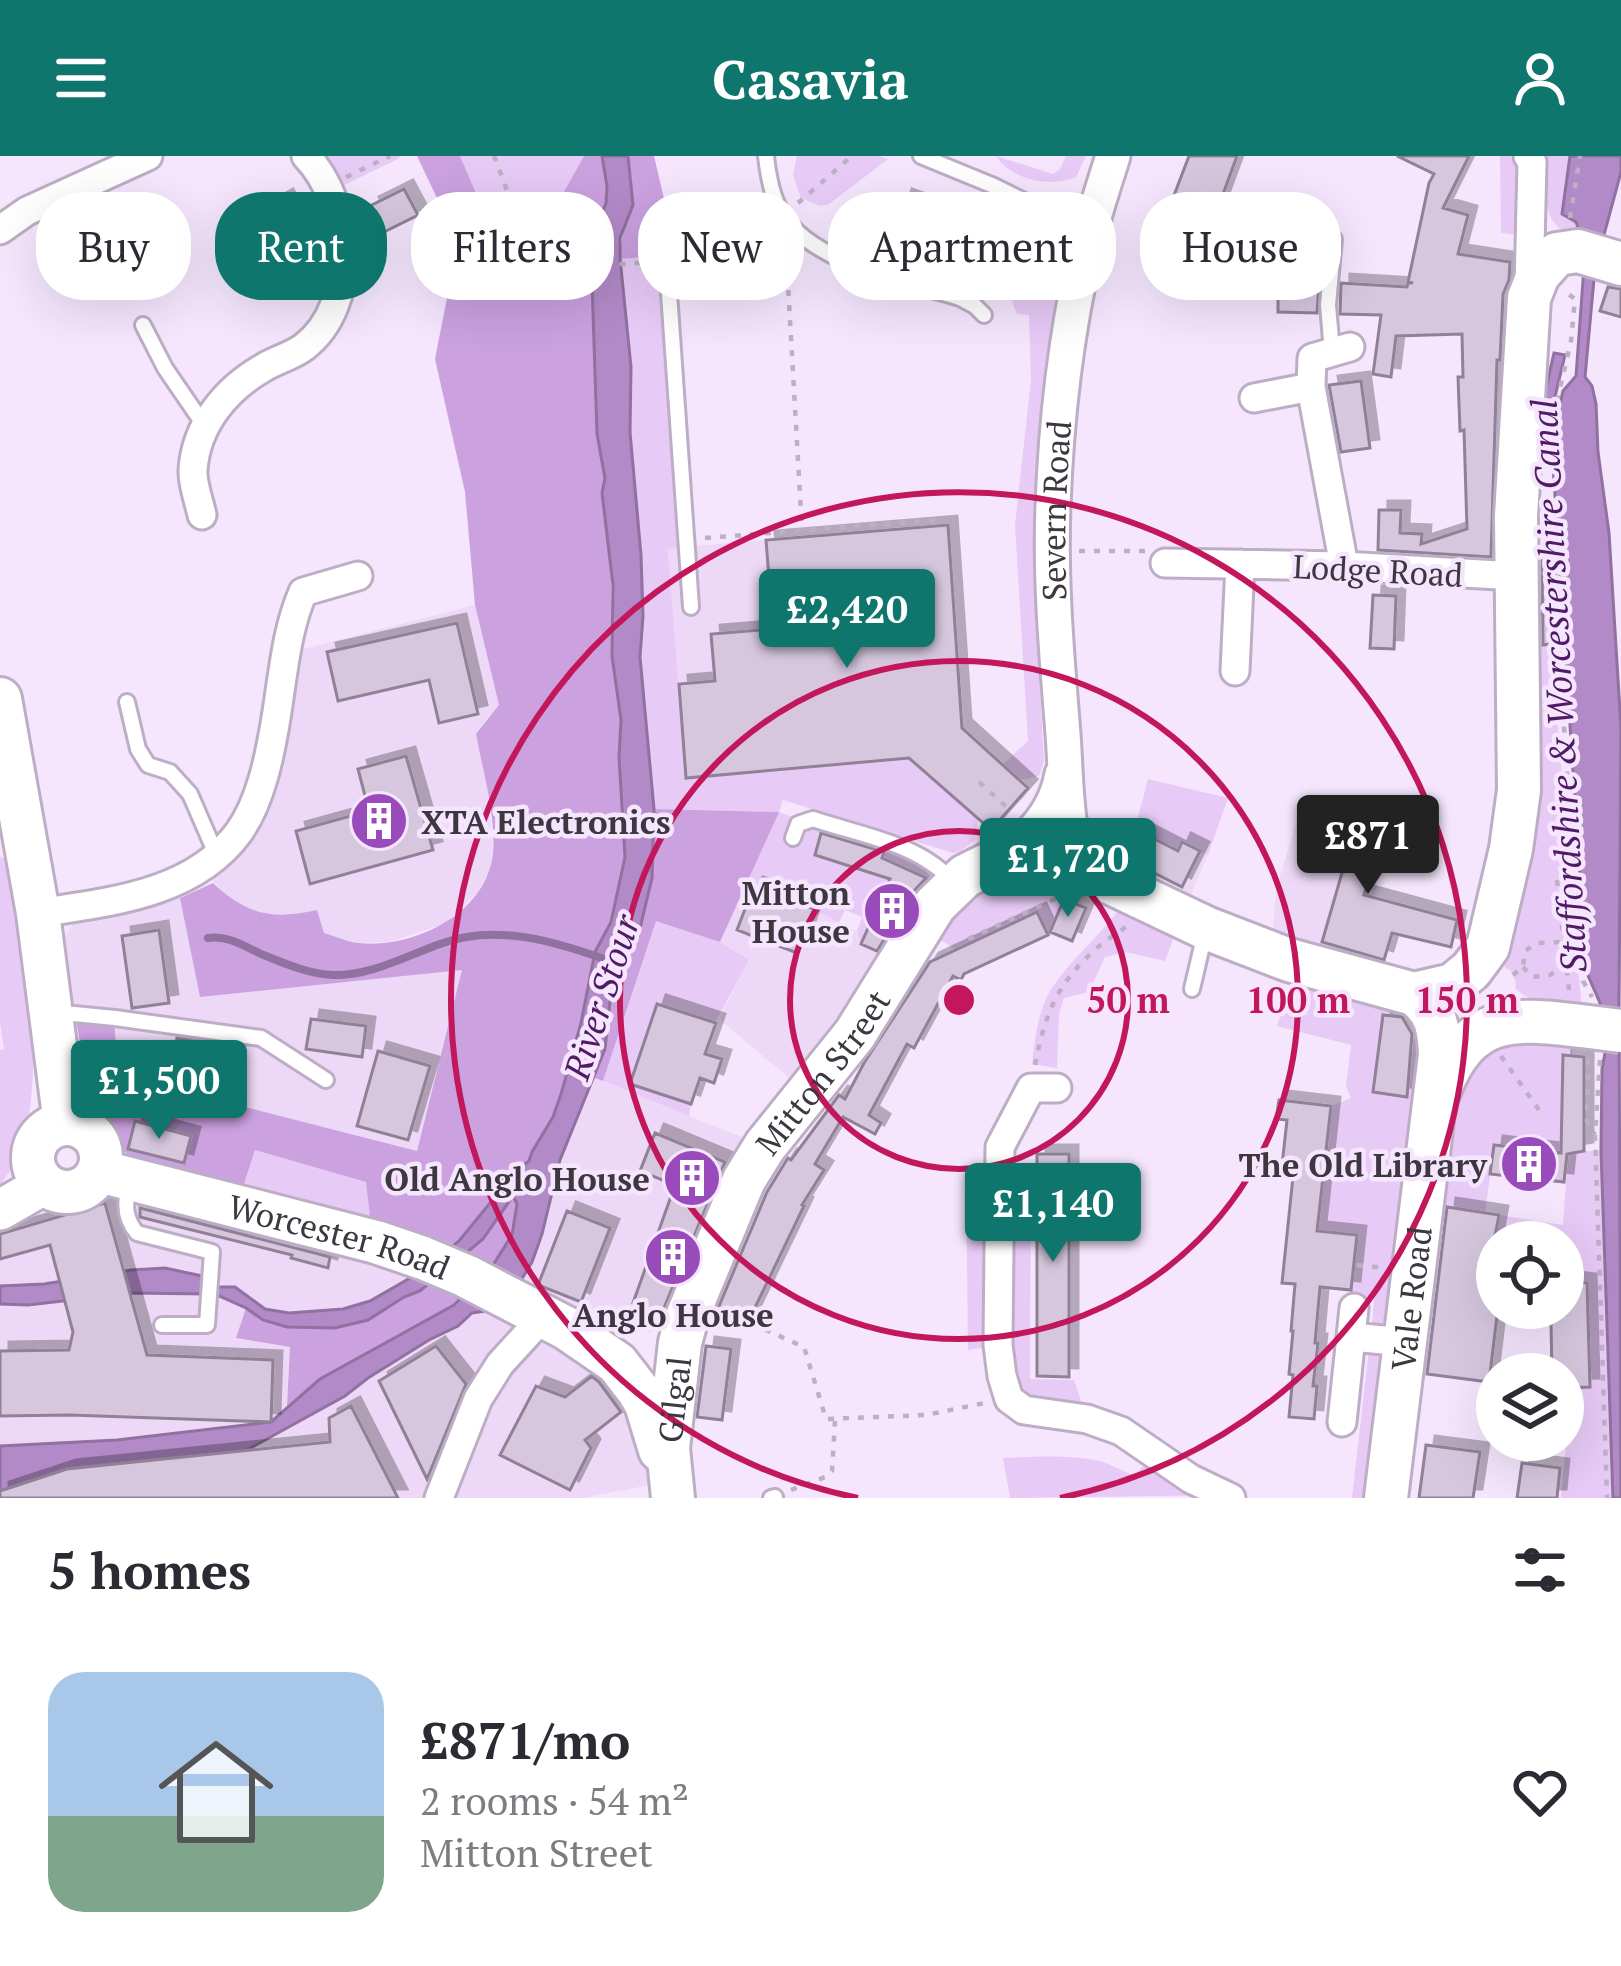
<!DOCTYPE html>
<meta charset="utf-8">
<style>
:root{--surface:#fff;--page:#f7f7f7;--text:#2b2b33;--muted:#7c7c81;--line:#e1e1e2;--accent:#0f766e}
body{margin:0;font-family:"PT Serif",serif;background:var(--page);color:var(--text);height:100vh;display:flex;flex-direction:column;font-size:45px;white-space:nowrap}
*{box-sizing:border-box;margin:0}
p{font-size:39px;color:var(--muted)}
.icon{flex:none;width:66px;height:66px;fill:none;stroke:currentColor;stroke-width:2;stroke-linecap:round;stroke-linejoin:round}
.map{position:relative;height:1342px;overflow:hidden}
.panel{display:flex;flex-direction:column;background:var(--surface);flex:1}
.panel>*{flex:none}
.top-card{position:absolute;left:36px;top:36px;width:1551px;height:108px;display:flex;gap:24px}
.tools{position:absolute;left:1476px;top:1065px;display:grid;gap:24px}
.tools a{display:grid;place-items:center;width:108px;height:108px;border-radius:50%;background:var(--surface);box-shadow:0 12px 48px #0002;font-size:60px}
.price{position:absolute;translate:-50% -102px;padding:0 27px;border-radius:12px;background:var(--accent);color:#fff;font-size:39px;line-height:78px;filter:drop-shadow(0 3px 6px #0008)}
.price::after{content:'';position:absolute;left:50%;top:72px;width:36px;height:27px;margin-left:-18px;background:inherit;clip-path:polygon(0 0,100% 0,50% 100%)}
.price.selected{background:#222;color:#fff}
ul{padding:0;list-style:none}
li{display:flex;align-items:center;gap:36px;height:300px;padding:0 48px}
li+li{border-top:3px solid var(--line)}
li span{display:grid;place-items:center;flex:none;width:336px;height:240px;border-radius:36px;color:#555}
li>.icon{margin-inline-start:auto}
span .icon{width:144px;height:144px;fill:#fffc;stroke-width:1}
li b{font-size:51px}
h2{display:flex;justify-content:space-between;align-items:center;height:144px;padding:0 48px;font-size:51px}
.chip{padding:0 42px;border-radius:48px;background:var(--surface);box-shadow:0 12px 48px #0002;font-size:42px;line-height:108px}
.chip.selected{background:var(--accent);color:#fff}
header{display:flex;justify-content:space-between;align-items:center;height:156px;padding:0 48px;background:var(--accent);color:#fff;font-size:54px;font-weight:700}
.map>svg:first-child{display:block}
.built{fill:#edd9f7}
.green{fill:#e7caf6}
.forest{fill:#cba1e0}
.water{fill:#b38ac8;stroke:#90719f;stroke-width:3}
.lines{fill:none;stroke-linecap:round;stroke-linejoin:round}
.stream{stroke:#90719f;stroke-width:8}
.building{fill:#d6c7de;stroke:#908197;stroke-width:3;filter:url(#shadow)}
.service-casing{stroke:#bdaec5;stroke-width:20}
.minor-casing{stroke:#bdaec5;stroke-width:33}
.tertiary-casing{stroke:#bdaec5;stroke-width:39}
.secondary-casing{stroke:#bdaec5;stroke-width:45}
.primary-casing{stroke:#bdaec5;stroke-width:48}
.path{stroke:#bcb0c3;stroke-width:4.5;stroke-dasharray:6 9;stroke-linecap:butt}
.service{stroke:#fff;stroke-width:14}
.minor{stroke:#fff;stroke-width:27}
.tertiary{stroke:#fff;stroke-width:33}
.secondary{stroke:#fff;stroke-width:39}
.primary{stroke:#fff;stroke-width:42}
.primary-bridge-casing{stroke:#bdaec5;stroke-width:48;stroke-linecap:butt}
.primary-bridge{stroke:#fff;stroke-width:42}
.ring{fill:none;stroke:#c2185b;stroke-width:6}
.labels{text-anchor:middle;dominant-baseline:central;stroke-width:9;stroke-linejoin:round;paint-order:stroke}
.street-label{font-size:33px;fill:#3d3740;stroke:#f5e6fd}
.poi-label{font-size:33px;font-weight:bold;fill:#3d3740;stroke:#f5e6fd;text-anchor:end}
.water-label{font-size:36px;font-style:italic;fill:#501b65;stroke:#f5e6fd}
.centre{fill:#c2185b;stroke:#f5e6fd;stroke-width:6}
.ring-label{font-size:36px;text-anchor:middle;font-weight:bold;fill:#c2185b;stroke:#f5e6fd;stroke-width:9;stroke-linejoin:round;paint-order:stroke}
</style>
<header><svg class="icon" aria-label="menu" viewBox="0 0 24 24"><path d="M4 6h16M4 12h16M4 18h16"/></svg>Casavia<svg class="icon" aria-label="person" viewBox="0 0 24 24"><circle cx="12" cy="8" r="4"/><path d="M4 21q1-7 8-7t8 7"/></svg></header>
<div class="map">
<svg width="1621" height="1342" viewBox="0 0 1621 1342">
<defs>
<filter id="shadow"><feDropShadow dx="9" dy="-9" stdDeviation="0" flood-color="#0004"/></filter>
</defs>
<rect width="100%" height="100%" fill="#f5e6fd"/>
<path class="built" d="M766,384l7,89 -62,6 4,46 -36,3 -11,-136z
M475,449l24,100 -10,99 4,46 -3,20 -12,22 -34,32 -55,18 -32,1 -33,-10 -7,-23 -26,6 -26,-2 -31,-11 -35,-36 40,-36 49,-178z
M1303,645l92,27 -42,138 -81,-25 4,-51z
M1200,695l8,4 -21,48 -73,-36 7,-11 61,30z
M178,725l22,116 262,-27 -45,181 -301,-77v-59l-42,-6 -10,-72 8,-12 24,-21z
M746,728l68,25 43,22 4,13 26,11 -91,129 -77,-65 30,-59 -29,-18z
M592,921l157,63 -82,185 -15,7 -32,-1 -20,-5 -83,-39 15,-25 10,-28 18,-74z
M119,1037l305,77 -54,31 -27,8 -30,4h-24l-24,-4 -20,-17 -10,-5h-17l-16,-11 -71,-6 -90,14 -41,2v-58l69,-23z
M159,1136l60,4 27,12 -9,30 53,9 -3,59 -16,16 -21,1 -133,17 -117,6v-142l28,1z
M492,1154l28,9 -81,179h-439v-7l67,-22 180,-19 98,-54 23,-18 61,-38 29,-14 14,-13z
M549,1184l54,22 57,121 -77,15h-132l34,-87 22,-38 21,-22z"/>
<path class="green" d="M322,0h77l1,2 -60,29z
M460,0h124l-23,41 -26,27 -44,7z
M797,0h81l10,3 -59,45 -9,2 -19,-8 -8,-23z
M996,0l57,18 7,-5 6,-13h20l-10,21c-26,11 -64,3 -80,-21z
M1500,0h10l10,14 -1,65 -18,-2z
M1548,0h21l-6,57 13,9 6,16c-43,-8 -38,-46 -34,-82z
M1047,86c6,8 11,14 13,24 4,28 -12,87 -16,118 -15,126 -7,251 0,377l-5,15 -19,4 -17,-16 25,-23 -13,-216 16,-145 -2,-65 -12,-1 -5,-12 13,-14z
M662,100l7,37 18,254 -19,2 18,228 223,-19 69,61 -3,21 -14,11 -8,2 -170,-53 -4,12 44,18 -8,25 61,20 9,-25c19,7 39,10 47,31l-45,74 37,-77 -27,-12 -36,78 -4,-13 5,-14 -17,-7 -6,13 -25,-14 -68,-25 32,-72 -124,-3 -14,-152 3,-41 -2,-61 -11,-123 1,-65 -11,-108z
M1551,488l30,356 6,11c-24,-4 -54,-5 -72,-23l1,-6 -6,-12 -5,-2 -1,-8 25,-314z
M1148,623l80,19 -20,57 -26,-12 -4,8 -43,-22z
M0,700l11,7c11,88 49,250 -11,322v-135l4,-1 -4,-27z
M996,719l77,7 -15,30 5,3 -9,19 -72,32 -51,-32z
M1122,749l55,24 -12,32 -39,-9 -21,5 -16,35 -25,6 -5,15 -2,55 -25,-4c3,-25 6,-55 20,-76 20,-31 50,-53 70,-83z
M656,764l64,22 29,18 -34,63 -58,-18 -27,79 61,20 -2,12 -86,-35z
M1292,820l93,25 32,18 -34,-3 -9,77 33,3 8,-66 6,1 -34,299 -15,-3 2,-28 -24,-3 7,-60 -40,-5 14,-125 20,-8 -5,-12 5,-41 -74,-19z
M1508,882l65,7 -12,108 -67,-7 -9,67 -41,-7 13,-116 14,-29z
M255,994l112,32 4,43 -129,-35z
M1584,995h17l12,347h-52l10,-110 19,-1 -3,-104 -23,-3 -1,-38 -69,-1 5,-26 64,10 5,-71z
M1031,1010l-1,213 44,1 13,39 -63,-9 -26,-65 -30,5 -2,-180z
M1369,1193l16,2 -16,147h-17z
M1154,1298l70,41 -214,3 -7,-40c31,-1 65,-4 96,3 13,3 23,11 36,14z"/>
<path class="forest" d="M417,0h43l32,75 43,-7 26,-27 23,-41h18l5,30 -1,17 -10,26 -4,53 5,152 8,44 -3,15 9,58 1,105 9,64 -2,37 6,100 -3,23 -11,42 -16,30 -14,71 -28,94 -21,35 -3,9 -12,9 -58,71 -13,10 -75,-26 -5,-43 -111,-32 -13,40c-26,-7 -100,-22 -117,-38 -29,-26 -43,-95 -49,-132l39,7 2,47 300,77 45,-181 -262,27 -20,-99 33,-15c34,32 59,37 104,27l7,23c11,3 24,9 35,10 55,6 128,-30 134,-90 3,-39 -10,-81 -17,-119l23,-29 -24,-100 -10,-113 -30,-133 23,-117z
M628,0h26l20,85 -8,5 -7,10 -39,3c0,-25 10,-47 12,-72 0,-10 -2,-21 -4,-31z
M654,653l125,3 -59,130 -64,-21 -53,160 -11,-4 13,-28 7,-66 18,-42 10,-13 12,-50z
M514,1039c12,38 -31,87 -59,109 -17,13 -39,21 -58,31 -38,21 -75,43 -110,71l3,-59 -54,-9 10,-30 17,12 24,7 24,2 57,-9 36,-23 16,-6 63,-52z"/>
<path class="water" d="M602,0h26l5,49 -13,33v20l11,109 -1,65 11,123 2,61 -3,41 14,152 -2,69 -12,50 -10,13 -18,42 -7,66 -45,111 -18,74 -10,28 -15,25 -25,23 -20,3 -14,13 -29,14 -61,38 -23,18 -98,54 -180,19 -67,22v-45l117,-6 154,-18 49,-43 134,-74 39,-40 19,-30 5,-31 -4,-8 -30,43 -63,52 -16,6 -36,23 -33,8 -48,-1 -24,-7 -17,-12 -27,-12 -13,-2 -74,-1 -104,12 -28,-1v-18l44,-2 87,-14 34,-2 37,8 16,11h17l30,22 24,4 54,-4 27,-8 54,-31 35,-29 58,-71 12,-9 3,-9 21,-35 8,-23 20,-71 14,-71 16,-30 14,-65 -6,-100 2,-37 -9,-64 1,-71 -11,-92 3,-15 -8,-44 -5,-152 4,-53 10,-26 1,-17z
M1570,0h51v16l-26,96 -10,109 7,9 4,18 2,48 11,81 12,195 -2,279 2,491h-8l-12,-347 1,-82 3,-16 -5,-50 -14,-32 -34,-521 -19,-4 21,-93 11,2 -18,75h7l9,-39 13,-15 8,-109 -2,-29 -6,-16 -14,-8z"/>
<g class="lines">
<path class="stream" d="M208,782c20,-3 36,8 53,16 22,9 48,20 72,21 37,1 73,-19 107,-31 55,-20 111,-4 164,15"/>
</g>
<path class="building" d="M1189,0h48l-21,57 -43,-15z
M1397,0h72l-26,52 25,7 -10,39 52,8 -1,18 -6,14 -3,66h-3l-6,197 -113,-7 1,-40h22l-1,23 22,1 -1,10 46,-15 -3,-99 -4,1 -2,-54h5l-1,-43 -66,2 -5,41 -18,-3 8,-59 -41,-1 1,-31 66,4 1,-4h5l-5,-1 21,-99 5,-9z
M404,33l14,26 -34,17 -14,-26z
M284,42l15,25 -7,4 14,28 -29,15 -13,-26 8,-4 -16,-26z
M903,42l93,33 -16,46 -93,-33z
M1295,57l18,7 -8,26 -19,-6z
M1278,127h41l-2,30 -39,-1z
M1608,131l13,2v28l-21,-6z
M1361,225l9,67 -29,4 -12,-67z
M948,369l14,203 66,60 -37,42 -82,-72 -223,20 -7,-94 36,-3 -4,-47 62,-5 -7,-89z
M1542,398h3l6,90 -8,1z
M1373,439l23,1 -2,53 -24,-1z
M457,467l21,91 -39,9 -10,-43 -91,21 -11,-49z
M406,600l27,94 -123,34 -14,-53 73,-20 -11,-42z
M1309,659l73,21 -18,59 93,25 -6,27 -59,-14 -8,27 -62,-18 22,-76 -23,-7 4,-14 -22,-7z
M1135,673l43,22 4,-9 18,9 -18,36 -61,-31z
M821,677l63,19 -2,6 44,20 -13,14 -36,59 -16,-7 29,-65 -75,-24z
M754,730l60,23 -17,44 -60,-23z
M1064,743l22,9 -14,33 -22,-9z
M1037,756l11,23 -84,39 -3,6 -8,-4 -39,72 -7,-4 -38,71 12,8 -6,11 -32,-17 -28,47 9,6 -22,35 2,1 -55,114 -30,-14 48,-114 19,-31 2,-3 3,2 48,-65 6,4 19,-36 66,-101z
M159,774l10,73 -37,5 -10,-72z
M657,848l59,19 -11,31 17,5 -8,24 -14,-5 -9,26 -61,-20z
M1383,859l19,2 10,17 -5,63 -34,-5z
M311,863l55,7 -4,31 -56,-8z
M177,882l28,6 -9,37 -28,-7z
M378,895l52,15 -22,74 -51,-14z
M1563,899l21,2v94l-17,3 -3,28 -74,-8 4,-29 67,8z
M1279,944l52,6 -14,125 40,4 -6,55 -31,-3 -5,56h3l-5,43h4l-3,33 -25,-2 4,-42 -4,-1 4,-43h-2l4,-47 -13,-1 12,-116 -12,-2 5,-45 -11,-1z
M135,965l56,15 -7,27 -56,-14z
M655,977l70,29 -64,153 -28,-12 42,-118 -35,-14z
M1037,998h32v223l-32,-1z
M105,1047l42,152 126,5 -2,62 -201,-7 -70,1v-65l69,-1 4,-18 -23,-87 -50,14v-25z
M1447,1051l52,8 -5,26 3,1v74l-8,66 -62,-8z
M140,1052l190,49 -2,11 -37,-10 1,-3 -152,-38z
M567,1055l43,17 -29,74 -43,-17z
M1563,1124l24,3 3,104 -27,1v-14h-11l-1,-50 -39,-5 1,-11h50z
M436,1190l30,38 -39,95 -48,-98z
M706,1190l25,3 -9,71 -25,-3z
M592,1220l7,6 22,30 -36,28 6,8 -21,42 -70,-35 36,-69 29,11z
M351,1250l47,92h-398v-7l67,-22 263,-27 -1,-24z
M1426,1289l54,7 -7,46h-54z
M1522,1307l38,5 -3,30h-40z"/>
<g class="lines">
<defs>
<path id="service" d="M766,0c2,18 5,38 14,54 28,53 127,72 180,88l15,8 9,9
M921,0l73,30 95,47
M143,169l22,43 39,57
M1332,196l-4,-47 6,-66
M691,451l-22,-314 14,-33 45,-16 50,-36
M127,546l11,47 10,16 22,7 20,22 26,60
M793,682l5,-14 15,-5c47,16 106,24 140,63
M1192,833l13,-56
M57,860l17,-2 41,4 146,20 65,42
M130,1028c-6,18 -6,34 7,49l75,19 -5,73h-45
M771,1342l4,-1"/>
<path id="minor" d="M1528,0l4,6 -3,126
M0,74l27,-19 121,-55
M1254,242l57,-11
M202,359c-3,-14 -10,-32 -9,-45 3,-45 33,-81 70,-102 13,-8 29,-12 41,-21 56,-43 47,-144 2,-191
M1165,407l179,3 171,10
M1344,410l-33,-179 1,-29 38,-11
M1235,515l5,-107
M38,757c70,-11 155,-18 201,-81 22,-31 31,-77 37,-114 7,-42 10,-87 27,-126l55,-16
M1057,932h-26l-31,59 -2,198 4,31 7,23 15,11 63,9 34,12 70,48 40,19
M1351,1181l55,5
M1342,1266l12,-114
M439,1342l39,-99 22,-35 44,-48"/>
<g id="tertiary">
<path d="M993,706c35,-20 62,-48 69,-88"/>
<path id="s1" d="M1082,712c-17,-33 -16,-96 -19,-134 -6,-76 -13,-152 -10,-228 3,-84 13,-172 32,-254 7,-32 18,-64 28,-96"/>
</g>
<path id="secondary" d="M0,1054l45,-26"/>
<g id="primary">
<path d="M0,543l38,214 27,211"/>
<path d="M1439,935c29,-76 72,-74 142,-65"/>
<circle cx="67" cy="1002" r="34"/>
<path id="s2" d="M99,1015l277,71 47,16 43,18 100,52 51,35 21,27 8,14 14,46"/>
<path id="s3" d="M673,1342l-5,-50 12,-105 7,-26 57,-137 21,-34 90,-112 80,-129 30,-29 22,-11 31,-7 49,4 139,66 83,32 125,34 39,-9 18,-15 9,-12 8,-11 23,-98 8,-59 -3,-274 13,-218 9,-23 19,-21 21,-3 43,13"/>
<path id="s4" d="M1386,1342l54,-443c-1,-27 -4,-45 -26,-61"/>
</g>
</defs>
<use href="#service" class="service-casing"/>
<use href="#minor" class="minor-casing"/>
<use href="#tertiary" class="tertiary-casing"/>
<use href="#secondary" class="secondary-casing"/>
<use href="#primary" class="primary-casing"/>
<path class="path" d="M494,0c10,24 27,80 42,98 7,9 14,12 24,14l92,-6
M346,21l44,-21
M798,47l54,-47
M1570,62l10,-62
M764,82l23,30 15,262
M655,126l-2,-20 17,-19 20,-7
M1557,245l14,-60 4,-42 -8,-6
M1551,376l27,402 5,47 9,16
M705,382l233,-18
M1079,395h67
M979,626l31,28
M1557,724l12,110
M968,783l94,-43 1,-4
M1523,811l9,10 18,-2 14,-10
M1513,819l10,-8 2,-16 12,-8 26,-1
M1501,900l38,54
M1588,903l-1,62 8,14
M1600,904l-5,75 12,363
M1035,909c10,-51 22,-82 62,-117 9,-9 21,-14 31,-23
M1357,1109l28,3
M724,1155l80,36 22,72 100,-4 59,-12
M791,1334l34,-13 7,-6 3,-50"/>
<use href="#service" class="service"/>
<use href="#minor" class="minor"/>
<use href="#tertiary" class="tertiary"/>
<use href="#secondary" class="secondary"/>
<use href="#primary" class="primary"/>
<defs>
<path id="primary-bridge" d="M1581,870l40,5"/>
</defs>
<use href="#primary-bridge" class="primary-bridge-casing"/>
<use href="#primary-bridge" class="primary-bridge"/>
</g>
<g class="ring">
<circle cx="959" cy="844" r="169"/>
<circle cx="959" cy="844" r="339"/>
<path d="M858 1342A508 508 0 1 1 1060 1342"/>
</g>
<defs>
<symbol id="building-disc" viewBox="-11 -11 22 22"><circle r="9.5" fill="#994bbb" stroke="#f5e6fd"/><path d="M-4-6H4V6H1V3H-1V6H-4ZM-2.5-4.3h1.7v1.8h-1.7ZM.8-4.3h1.7v1.8H.8ZM-2.5-1h1.7V.8h-1.7ZM.8-1h1.7V.8H.8Z" fill="#fff"/></symbol>
</defs>
<g fill-rule="evenodd">
<use href="#building-disc" x="346" y="632" width="66" height="66"/>
<use href="#building-disc" x="859" y="722" width="66" height="66"/>
<use href="#building-disc" x="1496" y="975" width="66" height="66"/>
<use href="#building-disc" x="659" y="989" width="66" height="66"/>
<use href="#building-disc" x="640" y="1068" width="66" height="66"/>
</g>
<g class="labels">
<g class="street-label">
<text stroke="none"><textPath href="#s1" startOffset="360">Severn Road</textPath></text>
<text transform="translate(1378 414) rotate(3)">Lodge Road</text>
<text stroke="none"><textPath href="#s3" startOffset="465">Mitton Street</textPath></text>
<text stroke="none"><textPath href="#s2" startOffset="249">Worcester Road</textPath></text>
<text stroke="none"><textPath href="#s4" startOffset="201">Vale Road</textPath></text>
<text stroke="none"><textPath href="#s3" startOffset="99">Gilgal</textPath></text>
</g>
<g class="poi-label">
<text x="421" y="665" text-anchor="start">XTA Electronics</text>
<text x="850" y="736">Mitton<tspan x="850" dy="38">House</tspan></text>
<text x="1487" y="1008">The Old Library</text>
<text x="650" y="1022">Old Anglo House</text>
<text x="673" y="1158" text-anchor="middle">Anglo House</text>
</g>
<g class="water-label">
<text transform="translate(1558 530) rotate(-93)">Staffordshire &amp; Worcestershire Canal</text>
<text transform="translate(601 841) rotate(-72)">River Stour</text>
</g>
</g>
<circle cx="959" cy="844" r="18" class="centre"/>
<g class="ring-label">
<text x="1128" y="857">50 m</text>
<text x="1298" y="857">100 m</text>
<text x="1467" y="857">150 m</text>
</g>
</svg>
<div class="tools">
<a><svg class="icon" aria-label="locate" viewBox="0 0 24 24"><circle cx="12" cy="12" r="6"/><path d="M12 2v4M12 18v4M2 12h4M18 12h4"/></svg></a>
<a><svg class="icon" aria-label="layers" viewBox="0 0 24 24"><path d="M12 4l9 5-9 5-9-5zM3 14l9 5 9-5"/></svg></a>
</div>
<b class="price" style="left:847px;top:515px">£2,420</b>
<b class="price selected" style="left:1368px;top:741px">£871</b>
<b class="price" style="left:1068px;top:764px">£1,720</b>
<b class="price" style="left:159px;top:986px">£1,500</b>
<b class="price" style="left:1053px;top:1109px">£1,140</b>
<div class="top-card">
<a class="chip">Buy</a>
<a class="chip selected">Rent</a>
<a class="chip">Filters</a>
<a class="chip">New</a>
<a class="chip">Apartment</a>
<a class="chip">House</a>
</div>
</div>
<section class="panel">
<h2>5 homes<svg class="icon" aria-label="filters" viewBox="0 0 24 24"><path d="M4 7h16M4 17h16"/><circle cx="9" cy="7" r="2"/><circle cx="15" cy="17" r="2"/></svg></h2>
<ul>
<li><span style="background:linear-gradient(#a9c7e8 60%,#7fa58c 0)"><svg class="icon" aria-label="home" viewBox="0 0 24 24"><path d="M3 11l9-7 9 7M6 9v11h12V9"/></svg></span><div><b>£871/mo</b><p>2 rooms · 54 m²</p><p>Mitton Street</p></div><svg class="icon" aria-label="heart" viewBox="0 0 24 24"><path d="M12 20l-8-8c-3-5 5-10 8-4 3-6 11-1 8 4z"/></svg></li>
</ul>
</section>
